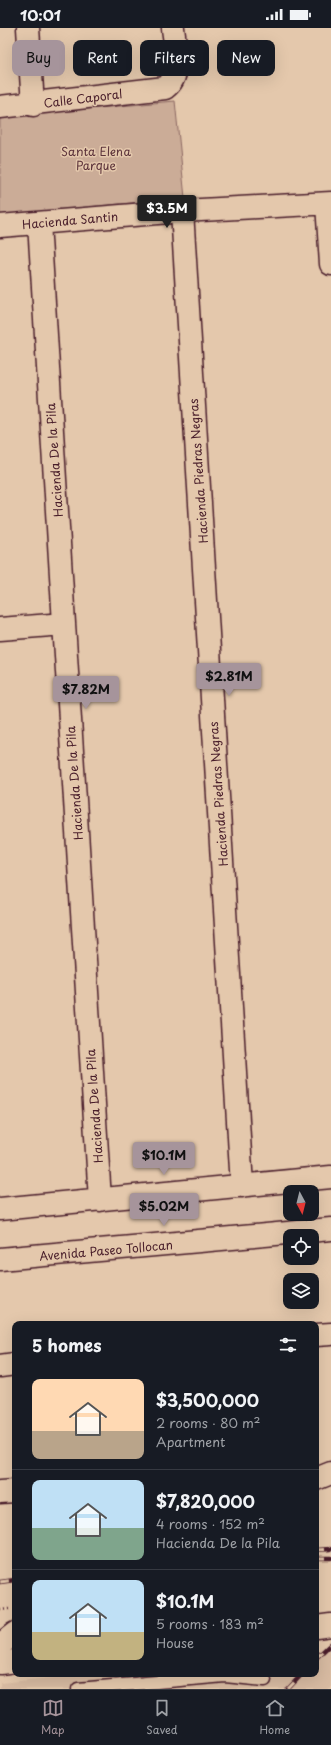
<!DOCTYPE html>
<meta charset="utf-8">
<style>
:root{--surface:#171b24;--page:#242831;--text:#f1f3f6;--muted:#9ea1a6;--line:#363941;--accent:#a6949b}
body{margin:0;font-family:"Playpen Sans",sans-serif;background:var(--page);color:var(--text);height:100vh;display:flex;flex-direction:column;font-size:15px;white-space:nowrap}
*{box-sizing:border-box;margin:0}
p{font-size:13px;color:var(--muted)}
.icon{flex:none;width:22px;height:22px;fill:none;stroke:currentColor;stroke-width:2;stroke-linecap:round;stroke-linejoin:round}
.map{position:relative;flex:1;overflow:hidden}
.drawer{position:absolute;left:12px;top:1293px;width:307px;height:356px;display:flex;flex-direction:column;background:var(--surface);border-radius:8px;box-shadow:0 4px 16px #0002}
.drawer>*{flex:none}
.banner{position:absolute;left:12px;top:12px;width:307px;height:36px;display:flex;gap:8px}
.needle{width:26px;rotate:173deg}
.buttons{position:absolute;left:283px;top:1157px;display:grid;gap:8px}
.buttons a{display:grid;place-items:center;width:36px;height:36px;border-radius:8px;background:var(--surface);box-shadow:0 4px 16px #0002;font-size:20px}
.price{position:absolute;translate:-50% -34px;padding:0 9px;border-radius:4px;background:var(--accent);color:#111;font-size:13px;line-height:26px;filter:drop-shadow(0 1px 2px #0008)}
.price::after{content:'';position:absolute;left:50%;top:24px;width:12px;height:9px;margin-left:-6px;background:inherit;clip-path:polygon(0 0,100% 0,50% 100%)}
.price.active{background:#222;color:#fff}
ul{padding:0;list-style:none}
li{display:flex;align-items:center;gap:12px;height:100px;padding:0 20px}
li+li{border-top:1px solid var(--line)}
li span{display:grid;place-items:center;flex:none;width:112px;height:80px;border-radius:8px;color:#555}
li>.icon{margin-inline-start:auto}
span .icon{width:48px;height:48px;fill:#fffc;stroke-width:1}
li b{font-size:17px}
h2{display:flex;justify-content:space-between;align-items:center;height:48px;padding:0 20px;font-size:17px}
.tag{padding:0 14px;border-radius:8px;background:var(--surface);box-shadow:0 4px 16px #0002;font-size:14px;line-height:36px}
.tag.active{background:var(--accent);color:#111}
.status{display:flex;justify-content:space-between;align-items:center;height:28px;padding:0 20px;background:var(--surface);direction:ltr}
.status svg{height:11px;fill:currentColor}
.menu{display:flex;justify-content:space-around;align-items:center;height:56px;border-top:1px solid var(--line);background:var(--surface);font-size:11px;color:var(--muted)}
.menu a{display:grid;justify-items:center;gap:2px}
.menu .active{color:var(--accent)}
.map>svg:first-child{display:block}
.built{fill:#d7baa1}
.green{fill:#cbac97;stroke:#8a6661}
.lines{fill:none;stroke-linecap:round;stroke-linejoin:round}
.service-casing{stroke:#4a1f2b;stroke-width:15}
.minor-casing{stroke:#4a1f2b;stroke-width:25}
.secondary-casing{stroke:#4a1f2b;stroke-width:25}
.trunk-casing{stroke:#4a1f2b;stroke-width:25}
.path{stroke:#4a1f2b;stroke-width:2.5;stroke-dasharray:1 3;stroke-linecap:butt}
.service{stroke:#e4c8ac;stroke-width:12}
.minor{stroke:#e4c8ac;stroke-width:22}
.secondary{stroke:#e4c8ac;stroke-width:22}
.trunk{stroke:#e4c8ac;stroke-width:22}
.rail-casing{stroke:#4a1f2b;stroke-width:4.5}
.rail{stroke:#e4c8ac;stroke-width:3;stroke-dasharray:9;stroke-linecap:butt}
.labels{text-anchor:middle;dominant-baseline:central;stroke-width:3;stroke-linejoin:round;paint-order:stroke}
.street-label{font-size:12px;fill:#4a1f2b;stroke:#e4c8ac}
.park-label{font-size:12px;fill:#5d343b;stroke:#e4c8ac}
</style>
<div class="status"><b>10:01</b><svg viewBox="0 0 49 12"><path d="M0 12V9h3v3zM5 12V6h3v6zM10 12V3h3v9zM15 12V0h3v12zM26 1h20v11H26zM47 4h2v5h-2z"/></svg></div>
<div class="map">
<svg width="331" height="1661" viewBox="0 0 331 1661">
<rect width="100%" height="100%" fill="#e4c8ac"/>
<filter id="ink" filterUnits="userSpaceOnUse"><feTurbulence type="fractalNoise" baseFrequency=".025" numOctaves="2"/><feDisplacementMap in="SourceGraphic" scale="8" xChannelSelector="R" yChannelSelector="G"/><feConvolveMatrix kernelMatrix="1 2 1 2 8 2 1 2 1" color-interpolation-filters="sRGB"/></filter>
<g filter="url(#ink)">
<path class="built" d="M331,1623v38h-331v-6l92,-9h224v-22z"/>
<path class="green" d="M175,73l10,97 -185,17v-98z"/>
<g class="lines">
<defs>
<path id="service" d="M78,1661l147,-13 40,4"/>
<path id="minor" d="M28,0l5,77
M0,79l165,-19c18,-13 10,-41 8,-60
M327,176l4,60
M182,183l60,975
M39,195l61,977
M0,198l182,-15 149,-8
M0,601l64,-5
M0,1181l331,-32"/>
<path id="secondary" d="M0,1231l331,-30
M316,1599l15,-2
M0,1635l15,-2"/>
<path id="trunk" d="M316,1307l15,-1
M0,1338l15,-2
M316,1451l15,-6
M0,1464l15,-1
M0,1617l15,-12"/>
</defs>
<use href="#service" class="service-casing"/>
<use href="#minor" class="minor-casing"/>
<use href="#secondary" class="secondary-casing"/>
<use href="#trunk" class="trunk-casing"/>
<path class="path" d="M0,1582l9,-1"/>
<use href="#service" class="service"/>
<use href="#minor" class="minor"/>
<use href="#secondary" class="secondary"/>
<use href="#trunk" class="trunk"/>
<defs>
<path id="rail" d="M316,1522l15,-1
M316,1530h15
M0,1554l15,-2
M316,1630l15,-14
M288,1661l14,-15"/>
</defs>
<use href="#rail" class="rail-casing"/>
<use href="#rail" class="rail"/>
</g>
</g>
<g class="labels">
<g class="street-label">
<text transform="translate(83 70) rotate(-7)">Calle Caporal</text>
<text transform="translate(70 192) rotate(-5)">Hacienda Santin</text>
<text transform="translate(54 432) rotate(-94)">Hacienda De la Pila</text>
<text transform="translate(198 443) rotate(-94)">Hacienda Piedras Negras</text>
<text transform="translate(74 755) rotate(-94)">Hacienda De la Pila</text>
<text transform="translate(218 766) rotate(-94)">Hacienda Piedras Negras</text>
<text transform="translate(94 1078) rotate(-94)">Hacienda De la Pila</text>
<text transform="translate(106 1222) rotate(-5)">Avenida Paseo Tollocan</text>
</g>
<g class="park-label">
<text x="96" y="123">Santa Elena<tspan x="96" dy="14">Parque</tspan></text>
</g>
</g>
</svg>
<div class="buttons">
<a><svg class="needle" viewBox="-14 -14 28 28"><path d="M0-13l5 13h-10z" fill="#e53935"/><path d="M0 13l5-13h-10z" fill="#9ea1a6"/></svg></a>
<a><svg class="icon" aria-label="locate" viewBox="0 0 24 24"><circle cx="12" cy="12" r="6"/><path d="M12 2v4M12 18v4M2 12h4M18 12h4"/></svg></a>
<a><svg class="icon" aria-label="layers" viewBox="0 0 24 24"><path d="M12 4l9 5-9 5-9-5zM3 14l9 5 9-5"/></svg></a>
</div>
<b class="price active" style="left:167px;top:201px">$3.5M</b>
<b class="price" style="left:229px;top:669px">$2.81M</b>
<b class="price" style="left:86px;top:682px">$7.82M</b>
<b class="price" style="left:164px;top:1148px">$10.1M</b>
<b class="price" style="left:164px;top:1199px">$5.02M</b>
<div class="banner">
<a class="tag active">Buy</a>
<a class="tag">Rent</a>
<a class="tag">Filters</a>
<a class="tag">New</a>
</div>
<section class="drawer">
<h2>5 homes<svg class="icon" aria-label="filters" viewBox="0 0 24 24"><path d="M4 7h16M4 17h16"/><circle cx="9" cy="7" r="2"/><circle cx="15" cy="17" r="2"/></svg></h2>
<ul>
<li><span style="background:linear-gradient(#ffd9b3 65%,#b9a48a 0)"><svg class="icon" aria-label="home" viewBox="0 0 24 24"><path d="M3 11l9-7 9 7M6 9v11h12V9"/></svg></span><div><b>$3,500,000</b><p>2 rooms · 80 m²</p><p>Apartment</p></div></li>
<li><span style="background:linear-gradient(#bfe0f5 60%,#7fa58c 0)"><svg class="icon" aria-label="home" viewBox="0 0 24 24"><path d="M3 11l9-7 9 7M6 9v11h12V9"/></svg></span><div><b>$7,820,000</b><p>4 rooms · 152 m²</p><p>Hacienda De la Pila</p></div></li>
<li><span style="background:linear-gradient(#bfe0f5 65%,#c2b280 0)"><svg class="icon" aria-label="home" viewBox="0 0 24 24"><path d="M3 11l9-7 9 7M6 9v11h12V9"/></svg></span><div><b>$10.1M</b><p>5 rooms · 183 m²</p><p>House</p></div></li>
</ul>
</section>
</div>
<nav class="menu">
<a class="active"><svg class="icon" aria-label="map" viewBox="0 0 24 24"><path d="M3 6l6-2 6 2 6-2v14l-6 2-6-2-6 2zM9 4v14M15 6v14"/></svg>Map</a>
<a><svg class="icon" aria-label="saved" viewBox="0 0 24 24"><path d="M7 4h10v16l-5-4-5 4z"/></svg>Saved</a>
<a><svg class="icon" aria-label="home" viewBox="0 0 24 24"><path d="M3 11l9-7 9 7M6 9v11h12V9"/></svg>Home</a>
</nav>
